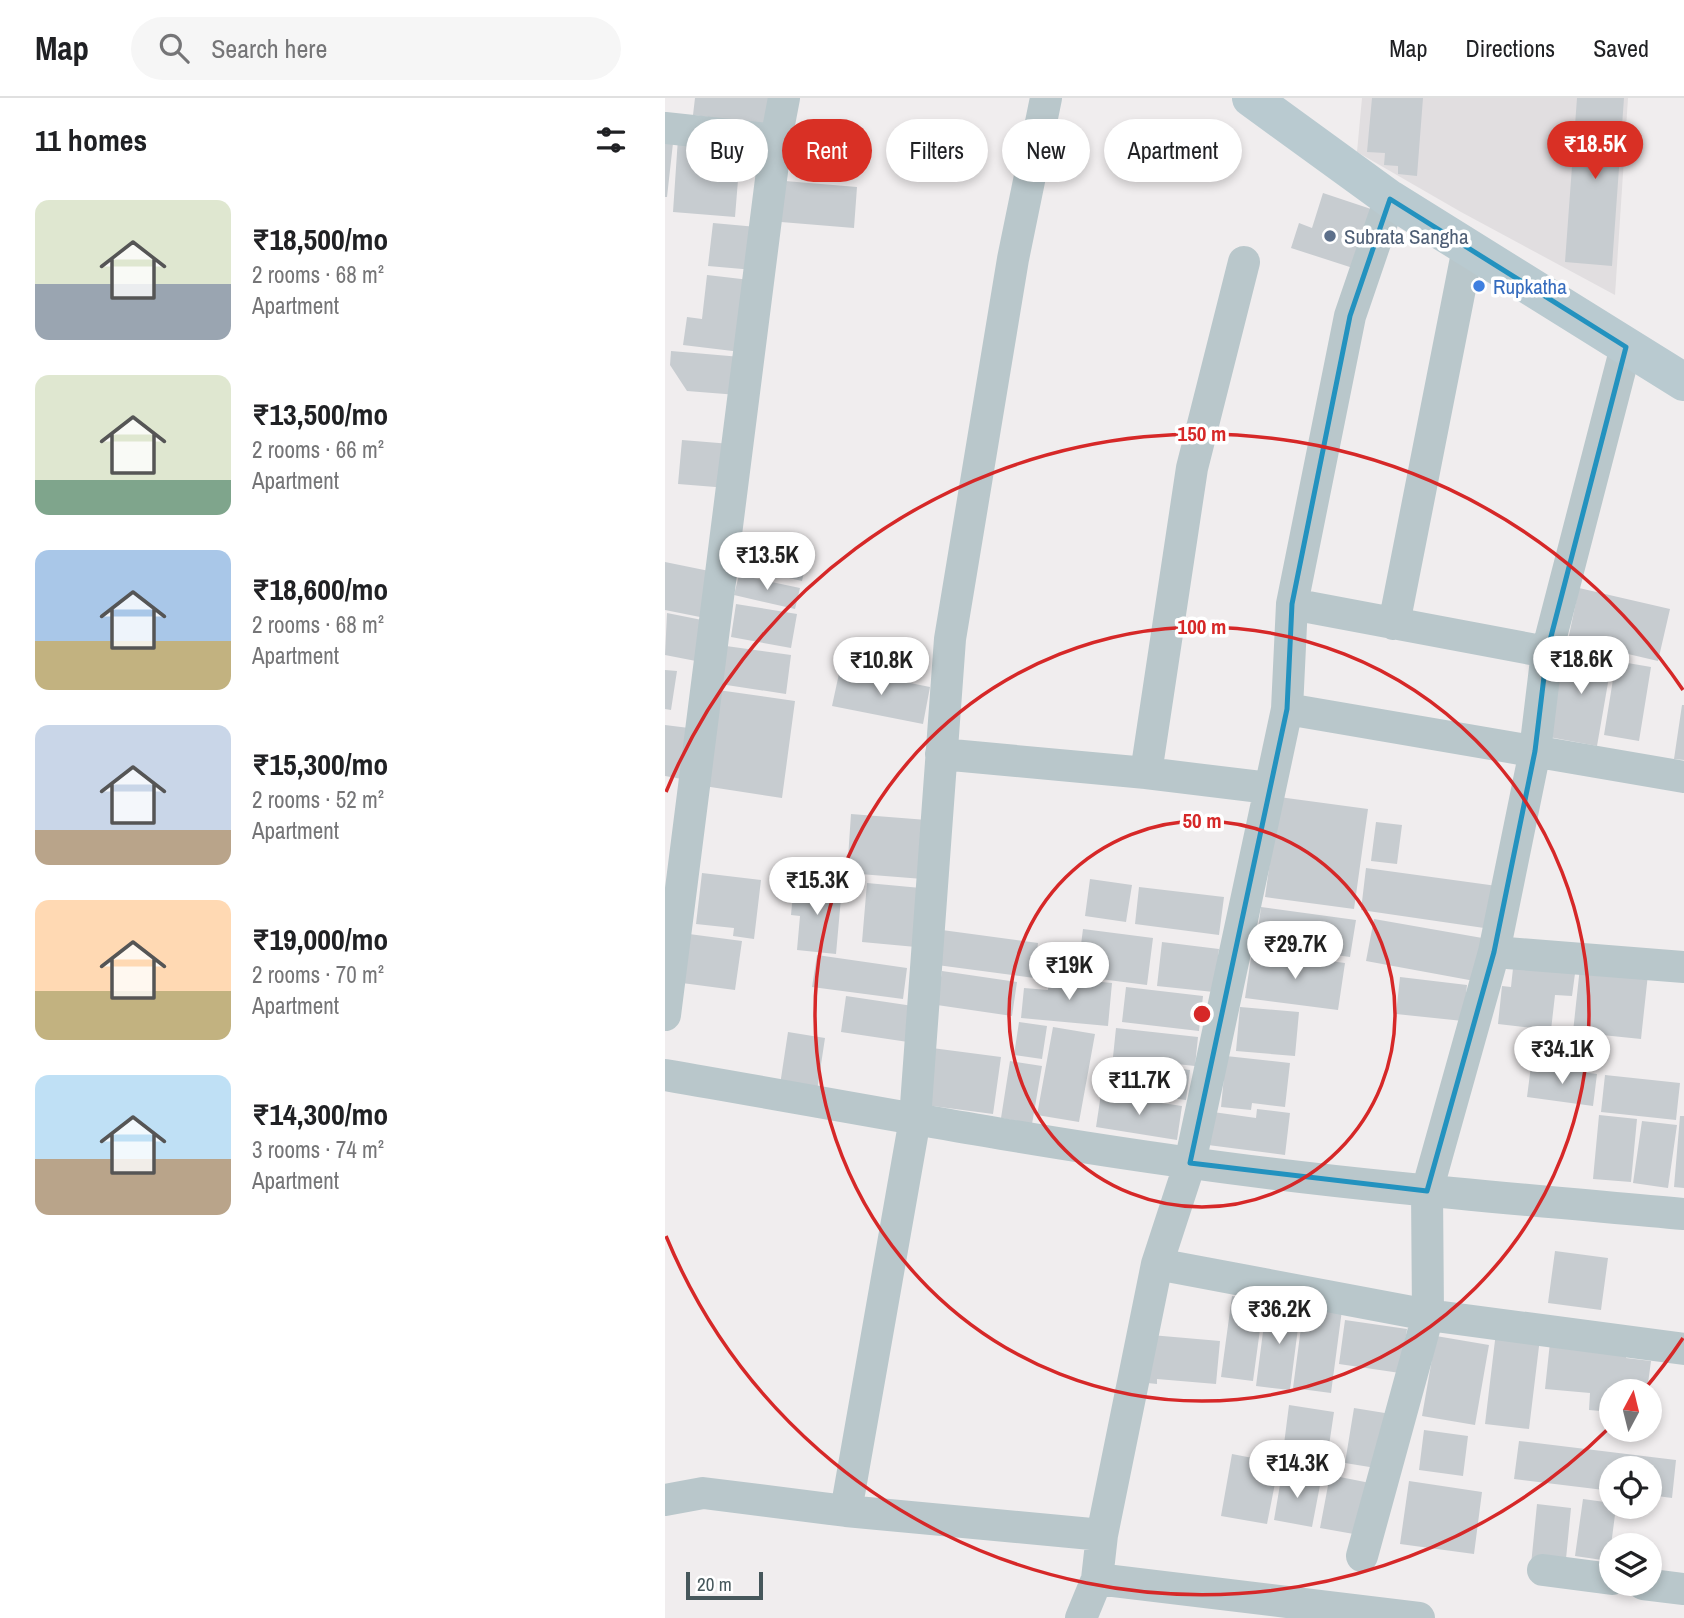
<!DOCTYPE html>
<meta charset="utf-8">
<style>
:root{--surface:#fff;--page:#f6f6f6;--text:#202124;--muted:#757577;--line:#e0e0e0;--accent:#d93025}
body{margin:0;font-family:"Archivo Narrow",sans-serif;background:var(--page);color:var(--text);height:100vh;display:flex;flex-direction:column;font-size:26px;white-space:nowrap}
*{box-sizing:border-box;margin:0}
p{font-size:23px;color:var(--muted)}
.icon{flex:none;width:38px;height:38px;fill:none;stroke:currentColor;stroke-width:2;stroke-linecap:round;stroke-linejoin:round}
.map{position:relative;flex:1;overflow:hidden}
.sheet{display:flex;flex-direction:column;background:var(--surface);width:665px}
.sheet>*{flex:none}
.guide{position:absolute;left:21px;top:21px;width:665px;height:63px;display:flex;gap:14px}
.needle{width:46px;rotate:7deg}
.controls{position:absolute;left:934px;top:1281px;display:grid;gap:14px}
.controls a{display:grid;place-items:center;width:63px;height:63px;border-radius:50%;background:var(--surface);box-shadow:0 4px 10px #0003;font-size:35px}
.scale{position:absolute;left:21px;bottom:18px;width:77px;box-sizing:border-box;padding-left:7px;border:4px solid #46575b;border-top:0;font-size:19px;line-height:24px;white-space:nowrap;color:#46575b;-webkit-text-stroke:5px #fff;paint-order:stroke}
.price{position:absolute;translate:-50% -60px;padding:0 16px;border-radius:24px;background:#fff;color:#222;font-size:23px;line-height:46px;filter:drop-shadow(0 2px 4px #0008)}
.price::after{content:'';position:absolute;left:50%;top:42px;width:21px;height:16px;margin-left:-10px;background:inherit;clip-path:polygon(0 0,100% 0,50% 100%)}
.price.current{background:var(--accent);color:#fff}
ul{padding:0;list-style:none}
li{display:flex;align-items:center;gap:21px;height:175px;padding:0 35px}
li span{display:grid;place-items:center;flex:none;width:196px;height:140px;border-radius:14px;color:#555}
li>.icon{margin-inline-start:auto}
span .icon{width:84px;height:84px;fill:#fffc;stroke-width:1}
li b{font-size:30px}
h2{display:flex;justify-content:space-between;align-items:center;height:84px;padding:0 35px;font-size:30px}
.pill{padding:0 24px;border-radius:32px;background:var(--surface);box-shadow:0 4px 10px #0003;font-size:24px;line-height:63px}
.pill.current{background:var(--accent);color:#fff}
header{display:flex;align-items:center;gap:42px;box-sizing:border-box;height:98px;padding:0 35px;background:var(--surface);border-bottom:2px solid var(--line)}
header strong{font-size:33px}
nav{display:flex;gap:38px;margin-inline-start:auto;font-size:24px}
.search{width:490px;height:63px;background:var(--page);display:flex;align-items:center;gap:18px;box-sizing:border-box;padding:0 24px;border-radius:38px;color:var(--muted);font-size:26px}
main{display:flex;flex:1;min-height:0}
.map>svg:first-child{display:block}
.education{fill:#e1dee0}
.building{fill:#c7ccd0}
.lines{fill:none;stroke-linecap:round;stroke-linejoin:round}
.street{stroke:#b9c7cb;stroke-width:32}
.secondary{stroke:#b9cad0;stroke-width:38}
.marked{fill:none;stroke:#2392bf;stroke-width:5;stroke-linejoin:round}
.ring{fill:none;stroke:#d62828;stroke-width:3.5}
.service-dot{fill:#5c6f8a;stroke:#fff;stroke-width:2.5}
.shop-dot{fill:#3f7fe0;stroke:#fff;stroke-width:2.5}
.labels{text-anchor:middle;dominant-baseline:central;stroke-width:7;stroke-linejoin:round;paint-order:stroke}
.service-label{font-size:21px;fill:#4e5e75;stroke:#fff;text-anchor:start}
.shop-label{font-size:21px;fill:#366cbe;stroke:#fff;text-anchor:start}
.centre{fill:#d62828;stroke:#fff;stroke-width:3.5}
.ring-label{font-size:21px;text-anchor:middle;font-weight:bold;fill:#d62828;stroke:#fff;stroke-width:7;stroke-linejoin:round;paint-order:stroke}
</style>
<header>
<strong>Map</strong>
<div class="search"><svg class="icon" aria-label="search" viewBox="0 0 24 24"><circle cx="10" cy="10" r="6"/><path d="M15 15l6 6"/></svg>Search here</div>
<nav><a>Map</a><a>Directions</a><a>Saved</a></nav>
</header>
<main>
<section class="sheet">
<h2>11 homes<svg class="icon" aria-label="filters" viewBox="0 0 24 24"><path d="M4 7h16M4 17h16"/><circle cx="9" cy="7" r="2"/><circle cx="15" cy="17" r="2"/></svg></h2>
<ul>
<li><span style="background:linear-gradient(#dfe7d0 60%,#9aa5b1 0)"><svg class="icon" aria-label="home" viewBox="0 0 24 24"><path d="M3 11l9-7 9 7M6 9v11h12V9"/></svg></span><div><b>₹18,500/mo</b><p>2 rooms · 68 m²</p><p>Apartment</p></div></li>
<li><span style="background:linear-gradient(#dfe7d0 75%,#7fa58c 0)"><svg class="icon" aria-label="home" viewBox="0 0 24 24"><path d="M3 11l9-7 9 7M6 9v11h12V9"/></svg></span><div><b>₹13,500/mo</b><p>2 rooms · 66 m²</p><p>Apartment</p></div></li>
<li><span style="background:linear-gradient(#a9c7e8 65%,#c2b280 0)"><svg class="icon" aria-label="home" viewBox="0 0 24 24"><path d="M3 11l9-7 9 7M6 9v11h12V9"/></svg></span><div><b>₹18,600/mo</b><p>2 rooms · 68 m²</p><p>Apartment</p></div></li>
<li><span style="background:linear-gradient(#c9d6e8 75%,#b9a48a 0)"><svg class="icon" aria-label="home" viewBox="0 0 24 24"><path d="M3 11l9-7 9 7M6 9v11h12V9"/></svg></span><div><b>₹15,300/mo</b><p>2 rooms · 52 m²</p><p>Apartment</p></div></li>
<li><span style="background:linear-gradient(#ffd9b3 65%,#c2b280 0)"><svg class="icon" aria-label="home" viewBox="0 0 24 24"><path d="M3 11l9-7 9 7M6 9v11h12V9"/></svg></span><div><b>₹19,000/mo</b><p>2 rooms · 70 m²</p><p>Apartment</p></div></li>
<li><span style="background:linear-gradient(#bfe0f5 60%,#b9a48a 0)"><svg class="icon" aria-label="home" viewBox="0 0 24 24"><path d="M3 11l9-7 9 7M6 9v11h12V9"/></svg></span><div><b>₹14,300/mo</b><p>3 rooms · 74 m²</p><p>Apartment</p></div></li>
</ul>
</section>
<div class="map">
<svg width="1019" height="1520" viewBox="0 0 1019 1520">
<rect width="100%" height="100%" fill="#f0edee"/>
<path class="education" d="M697,0h266l-13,197 -154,-83 -104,-60z"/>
<path class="building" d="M30,0h77l-3,27 -76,-10z
M707,0h51l-6,78 -19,-2v-8l-14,-1 1,-12 -18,-1z
M912,0h47l-12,168 -47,-4z
M13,40l63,5 -6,74 -62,-5z
M0,44l8,1 -6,54h-2z
M120,83l72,6 -3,41 -73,-6z
M658,95l51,17 -18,59 -65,-21 8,-25 13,5z
M48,125l44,4 -3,43 -46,-4z
M42,177l43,5 -9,72 -58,-7 4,-28 15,2z
M6,253l70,6 -3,38 -51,-4 -17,-26z
M17,342l49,4 -3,44 -50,-4z
M78,447l64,14 -5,22 -63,-14z
M0,464l54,11 -9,46 -45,-9z
M74,477l61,13 -5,21 -61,-14z
M914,490l91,21 -12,52 -90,-21z
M71,506l61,10 -6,34 -60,-11z
M2,515l40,8 -6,41 -36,-7z
M901,547l47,9 -16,92 -48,-9z
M61,548l65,9 -5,39 -66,-10z
M951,563l35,6 -12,74 -35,-6z
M175,571l90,18 -7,37 -91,-18z
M0,572l12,1 -6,39 -6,-1z
M53,592l77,11 -13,97 -78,-12z
M1017,607h2v55l-10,-1z
M0,627l24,3 -7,51 -17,-3z
M614,699l89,12 -14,100 -89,-12z
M186,716l76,6 -4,59 -76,-6z
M711,724l26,3 -5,39 -26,-3z
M701,770l131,18 -6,43 -130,-19z
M37,775l59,7 -7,59 -21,-3 1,-8 -38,-4z
M425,781l42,6 -6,37 -41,-6z
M129,785l48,4 -6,67 -39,-4 3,-34 -9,-1z
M202,785l54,5 -5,59 -54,-5z
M474,789l85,10 -5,38 -84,-11z
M596,809l95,13 -6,37 -94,-13z
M709,821l114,20 -8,43 -114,-21z
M418,831l70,9 -6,47 -70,-9z
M277,832l96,13 -4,35 -97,-13z
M24,836l53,7 -7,49 -53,-7z
M497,844l57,7 -5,43 -57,-6z
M587,853l93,12 -7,47 -93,-12z
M152,857l90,13 -4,31 -91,-12z
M849,861l62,7 -4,30 -17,-1 -4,35 -53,-6 4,-38 9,1z
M915,869l68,7 -7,65 -68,-7z
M277,873l75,11 -5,34 -75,-11z
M384,879l63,6 -4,43 -87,-8 3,-30 24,2z
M735,879l67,8 -4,36 -67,-7z
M461,889l77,9 -4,35 -77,-9z
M181,898l67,10 -5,36 -67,-10z
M575,909l59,5 -4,44 -59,-5z
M354,924l28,4 -5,33 -28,-4z
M388,929l42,7 -16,88 -42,-7z
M451,930l82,9 -3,29 -82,-9z
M123,934l37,6 -8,53 -37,-6z
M267,950l69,9 -8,57 -68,-9z
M561,958l64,7 -5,44 -33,-4 -1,7 -30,-3z
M446,962l79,10 -4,30 -79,-10z
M345,963l32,5 -10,58 -31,-6z
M866,968l66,8 -4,32 -66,-9z
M940,977l75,8 -4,37 -75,-8z
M436,996l81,12 -5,34 -81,-13z
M592,1011l33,4 -5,42 -77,-10 5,-33 43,6z
M934,1017l38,4 -6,63 -38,-3z
M1015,1018h4v72l-10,-1z
M977,1023l35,4 -9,63 -35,-5z
M890,1153l53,7 -7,52 -53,-7z
M567,1198l32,4 -11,81 -32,-4z
M602,1203l34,4 -11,85 -34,-4z
M639,1207l38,5 -11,83 -38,-5z
M680,1222l62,9 -7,44 -61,-9z
M831,1234l44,6 -11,91 -44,-5z
M886,1235l76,18 -1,7 25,3 -4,30h-35v21l-23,-2 1,-17 -45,-4z
M486,1237l69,6 -4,43 -59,-5v5l-19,-2z
M771,1238l53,9 -14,80 -53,-9z
M624,1307l45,7 -7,47 -44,-7z
M689,1310l37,6 -9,55 -37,-6z
M759,1332l44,6 -5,40 -44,-6z
M854,1343l157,19 -4,38 -22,-3v-27h-38v23l-98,-12z
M567,1356l47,9 -12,61 -46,-8z
M617,1375l39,7 -9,47 -38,-7z
M665,1377l45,9 -10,52 -45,-8z
M744,1383l73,11 -8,62 -74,-10z
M918,1401l29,4v4h4l-7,54 -34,-5z
M872,1406l34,4 -6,61 -34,-4z"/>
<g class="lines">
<path class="street" d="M0,30l111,12
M627,506l255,48
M729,526l74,-376
M622,611l397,68
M276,656l205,19 123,15
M481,675l46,-305 52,-206
M829,854l190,15
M0,917l111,-875 8,-42
M0,977c175,30 350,64 526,88 163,23 328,36 493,51
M492,1166l271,51 256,34
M0,1402l38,-7 143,18 256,24
M181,1413l69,-392 35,-480 63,-380 33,-161
M697,1458l66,-241 -1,-124 67,-239 41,-201 12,-99 79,-305
M878,1472l69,9
M432,1481l322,39
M978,1486l41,5
M416,1520l16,-39 5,-44 55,-271 33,-101 97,-454 5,-105 58,-288 40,-117"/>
<path class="secondary" d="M586,0l139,101 294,183"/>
</g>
<path class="marked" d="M725,101l236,148 -79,305 -12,99 -41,201 -67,239 -237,-28 97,-454 5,-105 58,-288z"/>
<g class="ring">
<circle cx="537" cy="916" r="193"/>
<circle cx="537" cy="916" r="387"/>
<path d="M1018 1240A580 580 0 0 1 978 1293M944 1330A580 580 0 0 1 1 1138M1 694A580 580 0 0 1 1018 592"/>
</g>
<circle class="service-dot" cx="665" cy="138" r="7"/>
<circle class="shop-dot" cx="814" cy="188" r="7"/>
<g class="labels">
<g class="service-label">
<text x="679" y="138">Subrata Sangha</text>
</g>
<g class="shop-label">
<text x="828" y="188">Rupkatha</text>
</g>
</g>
<circle cx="537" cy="916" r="10" class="centre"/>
<g class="ring-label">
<text x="537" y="343">150 m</text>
<text x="537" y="536">100 m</text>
<text x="537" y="730">50 m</text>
</g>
</svg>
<div class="controls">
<a><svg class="needle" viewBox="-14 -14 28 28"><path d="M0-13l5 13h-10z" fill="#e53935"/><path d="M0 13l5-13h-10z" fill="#757577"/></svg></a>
<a><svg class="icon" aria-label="locate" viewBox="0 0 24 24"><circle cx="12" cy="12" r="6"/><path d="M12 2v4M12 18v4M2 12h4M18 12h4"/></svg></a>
<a><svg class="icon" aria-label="layers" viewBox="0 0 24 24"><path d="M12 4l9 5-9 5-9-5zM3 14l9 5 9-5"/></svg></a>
</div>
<div class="scale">20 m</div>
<b class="price current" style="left:930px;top:83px">₹18.5K</b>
<b class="price" style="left:102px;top:494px">₹13.5K</b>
<b class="price" style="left:916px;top:598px">₹18.6K</b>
<b class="price" style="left:216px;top:599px">₹10.8K</b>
<b class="price" style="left:152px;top:819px">₹15.3K</b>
<b class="price" style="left:630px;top:883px">₹29.7K</b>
<b class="price" style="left:404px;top:904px">₹19K</b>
<b class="price" style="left:897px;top:988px">₹34.1K</b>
<b class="price" style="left:474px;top:1019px">₹11.7K</b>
<b class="price" style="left:614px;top:1248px">₹36.2K</b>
<b class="price" style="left:632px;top:1402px">₹14.3K</b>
<div class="guide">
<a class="pill">Buy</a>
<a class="pill current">Rent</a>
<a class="pill">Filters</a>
<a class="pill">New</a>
<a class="pill">Apartment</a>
</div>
</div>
</main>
